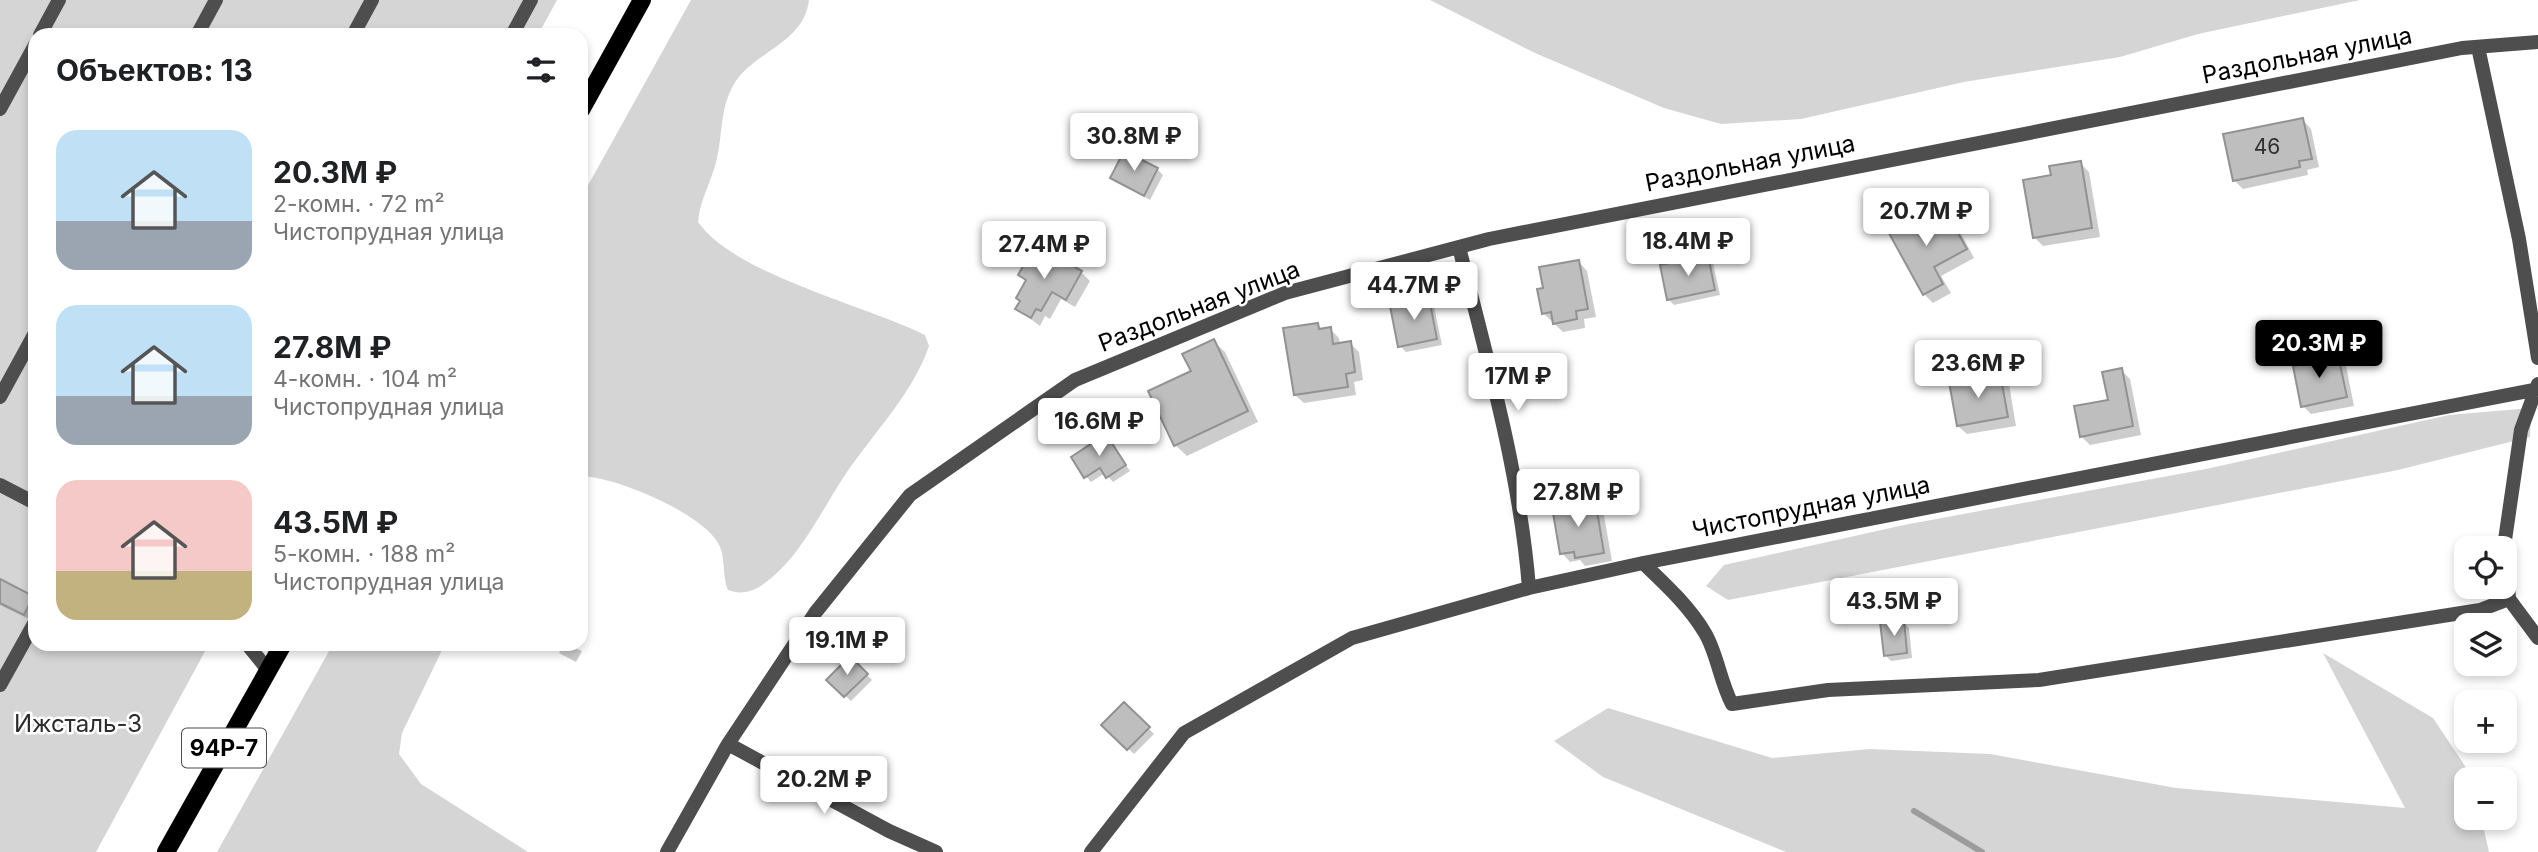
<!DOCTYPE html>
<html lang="ru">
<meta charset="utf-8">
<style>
:root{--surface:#fff;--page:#f6f6f6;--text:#202124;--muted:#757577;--accent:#000}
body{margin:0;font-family:Inter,sans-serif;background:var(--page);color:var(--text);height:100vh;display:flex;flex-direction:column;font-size:26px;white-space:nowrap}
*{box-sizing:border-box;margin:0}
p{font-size:23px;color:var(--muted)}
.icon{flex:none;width:38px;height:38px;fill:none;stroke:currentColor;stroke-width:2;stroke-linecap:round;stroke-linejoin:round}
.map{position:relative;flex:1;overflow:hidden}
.side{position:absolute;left:28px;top:28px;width:560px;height:623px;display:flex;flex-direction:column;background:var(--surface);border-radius:21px;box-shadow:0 4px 10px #0003}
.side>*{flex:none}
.buttons{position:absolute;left:2454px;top:536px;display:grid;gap:14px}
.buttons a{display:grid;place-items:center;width:63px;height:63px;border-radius:14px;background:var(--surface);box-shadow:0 4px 10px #0003;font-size:35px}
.price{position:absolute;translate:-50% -60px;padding:0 16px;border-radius:7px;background:#fff;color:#222;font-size:23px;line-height:46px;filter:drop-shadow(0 2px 4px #0008)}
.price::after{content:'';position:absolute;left:50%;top:42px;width:21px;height:16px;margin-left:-10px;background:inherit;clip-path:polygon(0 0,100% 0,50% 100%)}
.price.active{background:var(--accent);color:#fff}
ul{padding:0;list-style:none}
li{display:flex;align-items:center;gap:21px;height:175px;padding:0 28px}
li span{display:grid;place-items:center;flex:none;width:196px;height:140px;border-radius:21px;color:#555}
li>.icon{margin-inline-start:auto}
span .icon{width:84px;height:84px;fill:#fffc;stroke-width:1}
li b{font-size:30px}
h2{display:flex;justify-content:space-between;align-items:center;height:84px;padding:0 28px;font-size:30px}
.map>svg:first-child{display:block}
.green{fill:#d5d5d5}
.shadow{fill:#0003}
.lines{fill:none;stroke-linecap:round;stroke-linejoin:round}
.stream{stroke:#9c9c9c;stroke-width:6}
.building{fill:#bebebe;stroke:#929292;stroke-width:2}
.minor{stroke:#4e4e4e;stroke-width:14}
.primary{stroke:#000;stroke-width:18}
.labels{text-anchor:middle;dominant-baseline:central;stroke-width:5;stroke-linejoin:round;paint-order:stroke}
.number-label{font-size:21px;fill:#303030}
.shield{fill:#fff;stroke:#4c4c4c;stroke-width:2}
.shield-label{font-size:23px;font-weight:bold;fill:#000}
.street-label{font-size:24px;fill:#000;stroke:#fff}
.park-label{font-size:24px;fill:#2c2c2c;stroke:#fff}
</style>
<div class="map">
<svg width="2538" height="852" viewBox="0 0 2538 852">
<rect width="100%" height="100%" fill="#fff"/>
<path class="green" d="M0,0h557l-19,35h-503v609h174l-113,208h-96z
M691,0h118c-4,40 -50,51 -71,78 -20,27 -14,58 -23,88 -6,20 -15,35 -17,56 36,52 166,83 227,113l4,11c-16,47 -54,85 -82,126 -26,38 -48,90 -88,115 -9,6 -21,7 -31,3 -6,-14 -2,-34 -10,-47 -18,-31 -102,-66 -137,-67v-278z
M1430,0h930l-162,34 -78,23 -156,25 -163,37 -80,5 -57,-16 -129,-55z
M2531,408l-1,29 -132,33 -670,130 -22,-14 18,-21 180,-40 302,-56 243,-54z
M333,644h112l-43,89 -3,21 22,30 107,68h-311z
M2323,653l110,65 38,57 1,4h-6v38h15l8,35h-703l-183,-75 -49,-36 54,-33 164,50 98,-9 120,5 186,34 229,20z"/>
<path class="shadow" d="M2303,120l8,9 8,38 -12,3 1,5 -65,14 -9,-9z
M2080,163l9,9 11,65 -57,9 -9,-9 19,-60z
M1157,169l6,6 -13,25 -38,-22z
M1909,215l14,17 25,-14 9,8 17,32 -33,18 10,17 -18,10 -9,-9z
M1707,257l6,6 7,32 -46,10 -5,-5z
M1579,262l8,9 9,46 -12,2 1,9 -22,4 -20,-19z
M1081,272l9,9 -15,26 -14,-8 -11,20 -5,-3 -5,10 -23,-17 10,-27 -7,-7z
M1429,300l5,6 8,39 -36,7 -6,-6z
M1318,325l5,5 7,-1 9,9 1,6 10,-1 9,9 4,28 -9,2 2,13 -52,8 -9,-8z
M1213,341l12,11 33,70 -71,34 -12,-11 18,-73z
M2320,354l5,5 12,-2 9,9 8,40 -43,8 -8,-8 3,-40z
M2121,370l9,9 11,56 -51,10 -9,-9 29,-35z
M2000,375l9,9 7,42 -49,8 -9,-8z
M1106,437l24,34 -17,11 -8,-9 -14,9 -5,-6z
M1594,501l9,9 9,51 -27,5 -5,-6 -10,2 -8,-9z
M0,585l35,15 -6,19 -29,-14z
M1903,622l6,6 3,30 -21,3 -6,-6z
M564,644l18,7 -6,11 -17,-9z
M850,658l22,22 -21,21 -22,-21z
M1124,704l30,30 -20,20 -30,-29z"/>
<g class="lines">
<path class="stream" d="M1914,811l68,41"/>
</g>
<path class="building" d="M2303,118l9,41 -13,2 1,6 -67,14 -10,-47z
M1124,151l34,17 -14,28 -34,-18z
M2081,161l11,67 -59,10 -10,-58 28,-5 -2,-9z
M1910,213l10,18 28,-16 19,34 -33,18 9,17 -20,11 -38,-69z
M1035,245l47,26 -16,29 -14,-8 -11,19 -5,-2 -5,9 -16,-9 5,-8 -4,-3 10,-18 -8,-5z
M1708,255l7,35 -48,10 -7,-35z
M1579,260l9,49 -12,2 1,8 -24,5 -2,-12 -9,2 -5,-25 6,-1 -4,-21z
M1429,298l8,41 -39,8 -8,-41z
M1318,323l1,6 12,-2 2,17 18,-3 4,31 -9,2 2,13 -54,8 -11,-67z
M1214,339l34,72 -74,35 -26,-55 43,-20 -9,-17z
M2320,352l2,6 16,-3 9,42 -46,10 -8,-41 11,-2 -2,-8z
M2122,368l11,58 -53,11 -6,-31 34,-6 -6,-28z
M2000,373l8,44 -51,9 -8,-44z
M1106,434l20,31 -20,13 -6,-10 -16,10 -13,-21z
M1595,499l9,54 -29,5 -1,-6 -14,2 -8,-47z
M0,579l33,17 -9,19 -24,-12z
M1904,620l3,33 -23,3 -4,-34z
M850,656l18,18 -24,23 -18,-17z
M1124,702l26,25 -23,23 -26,-25z"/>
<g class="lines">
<path class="minor" d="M40,35l19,-35
M197,35l19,-35
M353,35l19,-35
M512,35l19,-35
M2478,47l41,192 19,119
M0,109l35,-64
M1459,247c28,112 61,226 70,341
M2538,384l-17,46 -16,110 4,59 29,39
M0,397l35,-64
M0,485l35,18
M1643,563c22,21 46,43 62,70 12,20 15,48 27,71l96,-14 211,-10 441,-70 29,-11
M247,644l21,26
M0,685l35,-63
M728,744l161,87 47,21
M667,852l61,-108 87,-131 95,-118 165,-115 210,-87 204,-54 973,-191 76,-6
M1091,852l93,-119 168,-95 177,-50 114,-25 895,-174"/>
<path class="primary" d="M581,110l61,-110
M166,852l117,-208"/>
</g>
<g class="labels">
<g class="number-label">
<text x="2267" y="146">46</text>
</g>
<rect class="shield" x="182" y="728.5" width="84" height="39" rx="5"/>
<g class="shield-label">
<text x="224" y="748">94Р-7</text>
</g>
<g class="street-label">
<text transform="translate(2307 55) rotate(-11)">Раздольная улица</text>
<text transform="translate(1750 163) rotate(-11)">Раздольная улица</text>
<text transform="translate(1199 306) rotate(-21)">Раздольная улица</text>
<text transform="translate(1811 507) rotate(-11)">Чистопрудная улица</text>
</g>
<g class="park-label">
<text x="78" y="723">Ижсталь-3</text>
</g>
</g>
</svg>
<div class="buttons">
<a><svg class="icon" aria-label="locate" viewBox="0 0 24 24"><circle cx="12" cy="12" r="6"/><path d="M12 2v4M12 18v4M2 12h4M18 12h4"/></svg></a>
<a><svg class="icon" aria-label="layers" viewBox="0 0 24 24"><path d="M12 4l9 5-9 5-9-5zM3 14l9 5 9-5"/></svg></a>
<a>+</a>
<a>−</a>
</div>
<b class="price" style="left:1134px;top:173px">30.8M ₽</b>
<b class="price" style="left:1926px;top:248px">20.7M ₽</b>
<b class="price" style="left:1688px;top:278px">18.4M ₽</b>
<b class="price" style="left:1044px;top:281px">27.4M ₽</b>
<b class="price" style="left:1414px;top:322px">44.7M ₽</b>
<b class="price active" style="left:2319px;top:380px">20.3M ₽</b>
<b class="price" style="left:1978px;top:400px">23.6M ₽</b>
<b class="price" style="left:1518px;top:413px">17M ₽</b>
<b class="price" style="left:1099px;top:458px">16.6M ₽</b>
<b class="price" style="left:1578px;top:529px">27.8M ₽</b>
<b class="price" style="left:1894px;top:638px">43.5M ₽</b>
<b class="price" style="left:847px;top:677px">19.1M ₽</b>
<b class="price" style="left:824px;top:816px">20.2M ₽</b>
<section class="side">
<h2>Объектов: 13<svg class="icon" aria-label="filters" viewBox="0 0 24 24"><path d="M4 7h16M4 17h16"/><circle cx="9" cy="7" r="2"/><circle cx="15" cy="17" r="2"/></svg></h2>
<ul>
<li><span style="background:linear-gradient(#bfe0f5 65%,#9aa5b1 0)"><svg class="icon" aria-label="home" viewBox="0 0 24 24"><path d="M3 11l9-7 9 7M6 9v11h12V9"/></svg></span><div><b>20.3M ₽</b><p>2-комн. · 72 m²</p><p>Чистопрудная улица</p></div></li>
<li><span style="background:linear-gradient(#bfe0f5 65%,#9aa5b1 0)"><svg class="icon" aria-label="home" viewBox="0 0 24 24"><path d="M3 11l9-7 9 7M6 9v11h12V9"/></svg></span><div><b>27.8M ₽</b><p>4-комн. · 104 m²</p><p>Чистопрудная улица</p></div></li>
<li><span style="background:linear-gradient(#f6c9c9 65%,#c2b280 0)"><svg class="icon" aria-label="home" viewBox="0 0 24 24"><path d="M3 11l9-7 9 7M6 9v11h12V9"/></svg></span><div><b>43.5M ₽</b><p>5-комн. · 188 m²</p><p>Чистопрудная улица</p></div></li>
</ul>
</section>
</div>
